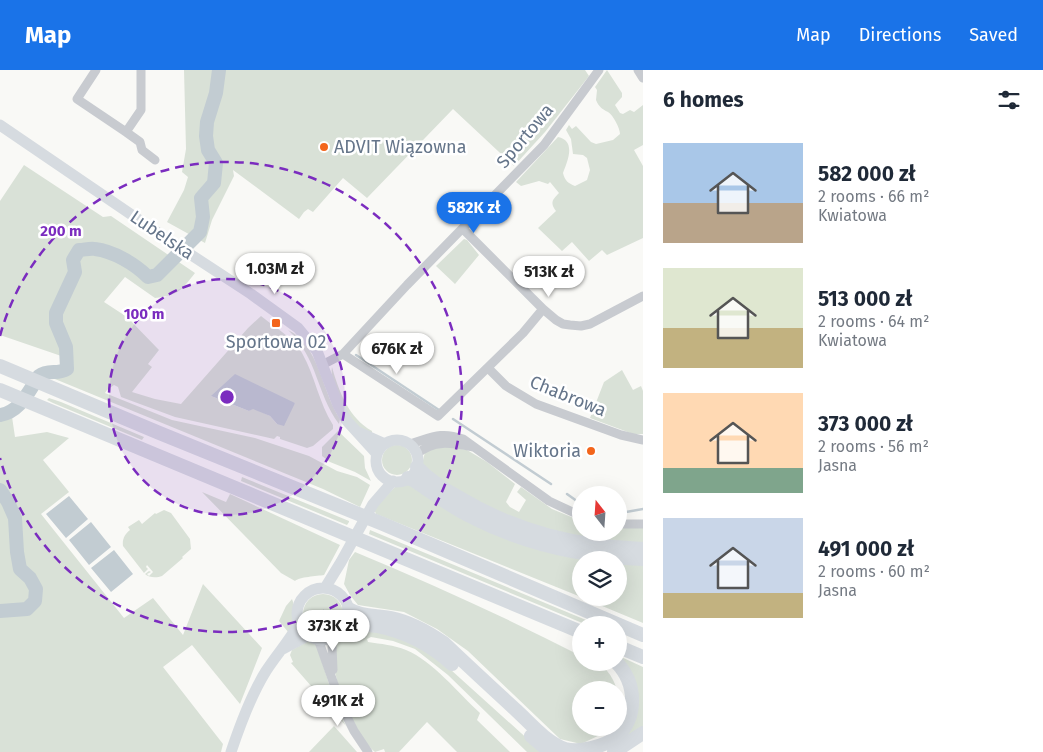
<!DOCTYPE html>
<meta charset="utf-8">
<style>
:root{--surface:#fff;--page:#f2f2f3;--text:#1f2937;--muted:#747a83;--accent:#1a73e8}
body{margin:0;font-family:"Fira Sans",sans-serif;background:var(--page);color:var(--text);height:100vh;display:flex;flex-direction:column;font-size:19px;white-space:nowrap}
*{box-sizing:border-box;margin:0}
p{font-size:16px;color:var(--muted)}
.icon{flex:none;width:28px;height:28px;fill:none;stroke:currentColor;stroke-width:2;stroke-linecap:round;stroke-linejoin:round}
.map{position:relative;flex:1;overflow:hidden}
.panel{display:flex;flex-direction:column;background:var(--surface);width:400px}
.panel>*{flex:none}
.needle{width:32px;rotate:343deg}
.controls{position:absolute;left:572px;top:416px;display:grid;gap:10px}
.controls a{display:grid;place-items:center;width:55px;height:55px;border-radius:50%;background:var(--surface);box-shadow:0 5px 20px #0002;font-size:25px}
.price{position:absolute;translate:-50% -42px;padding:0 11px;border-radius:18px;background:#fff;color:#222;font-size:16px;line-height:32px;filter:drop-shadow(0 1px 2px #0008)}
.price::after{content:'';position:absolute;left:50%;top:30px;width:15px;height:11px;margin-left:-8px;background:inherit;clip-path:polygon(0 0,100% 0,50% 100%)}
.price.on{background:var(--accent);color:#fff}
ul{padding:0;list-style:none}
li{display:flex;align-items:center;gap:15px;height:125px;padding:0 20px}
li span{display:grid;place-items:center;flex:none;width:140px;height:100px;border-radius:0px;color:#555}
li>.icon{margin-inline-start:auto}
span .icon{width:60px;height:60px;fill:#fffc;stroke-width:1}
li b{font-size:21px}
h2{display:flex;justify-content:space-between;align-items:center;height:60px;padding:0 20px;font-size:21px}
header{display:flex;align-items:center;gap:30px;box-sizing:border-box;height:70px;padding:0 25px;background:var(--accent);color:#fff}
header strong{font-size:24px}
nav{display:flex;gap:28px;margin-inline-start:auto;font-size:18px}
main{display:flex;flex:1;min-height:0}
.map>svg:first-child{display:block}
.green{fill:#d9e1d7;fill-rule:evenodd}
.water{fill:#c2ccd2}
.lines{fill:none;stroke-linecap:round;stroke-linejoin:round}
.stream{stroke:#c2ccd2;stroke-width:2.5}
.river{stroke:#c2ccd2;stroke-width:14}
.minor{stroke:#c8cbd0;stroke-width:9}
.major{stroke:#d6dbe0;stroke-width:11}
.highway{stroke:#d6dbe0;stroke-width:14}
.ring{fill:none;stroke:#7b2cbf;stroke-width:2.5;stroke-dasharray:9 6}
.poi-dot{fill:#f3651b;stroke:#fff;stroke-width:2}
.labels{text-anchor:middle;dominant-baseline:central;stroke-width:5;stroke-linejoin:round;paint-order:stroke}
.street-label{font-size:18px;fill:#65758a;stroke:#fff}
.poi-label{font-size:18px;fill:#65758a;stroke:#fff;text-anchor:start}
.centre{fill:#7b2cbf;stroke:#fff;stroke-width:2.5}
.ring-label{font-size:15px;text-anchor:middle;font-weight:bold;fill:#7b2cbf;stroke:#fff;stroke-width:5;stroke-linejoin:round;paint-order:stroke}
</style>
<header>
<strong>Map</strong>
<nav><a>Map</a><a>Directions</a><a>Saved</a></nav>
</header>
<main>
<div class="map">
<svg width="643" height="682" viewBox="0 0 643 682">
<rect width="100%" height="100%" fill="#f9f9f6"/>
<path class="green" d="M184,0h401l4,6 -44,56 -31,34 -61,-57 -86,89 -24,-20 -30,34 -5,-3 -4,3 -5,7 -66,-49 1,6 -22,44 -7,23 -38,-21 17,-32 4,-13 -6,-5 4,-23z
M607,0l15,23v4l-7,8 5,8 3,1 7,-4 4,2 9,-7v40l-9,5 9,16v72l-36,17 -5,-5 -13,11 -17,-19 -10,9 -24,-23 18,-17c-6,-8 -4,-11 3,-18l-9,-11 -2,2 -9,-3 -18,5 -5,-4 42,-45c19,4 9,25 5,36 2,8 5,10 12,13l12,-6 3,-10 -3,-12 -4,-3 -10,-1 -2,-15 -5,-9 3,-5 3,4 4,-3 15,16 5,2 17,-4 7,-6c0,-6 -7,-19 -12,-22 -6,-3 -9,-5 -12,-12l1,-10 -2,-3z
M24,95l79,52 8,-1 84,57c-14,18 -17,22 -40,25l-30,-21 -21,25 23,15 32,33 -11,14 4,3 -20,25 23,7 26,5 67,-76 13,-12c13,11 32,21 41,37 13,23 17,50 31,72v4l-20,17 -6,2 -27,-9v-2l-3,-1 -3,3 -99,-22 -54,-20 -3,-10 -4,-2 -7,5 -2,3 67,27 83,18 54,18 28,15 20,6 13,8 -10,22 -37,-18 -273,-112 19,-3 3,-3 -2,-12 -70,-24v-134zM211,326l84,7 -18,21 -7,-8 -17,-8 -4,3z
M464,169l3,1 12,15 -24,29 -19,-18z
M288,260c31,14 34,62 52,89l-1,5c-23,-31 -21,-66 -51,-94z
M332,297c7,25 17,51 40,64v3c-6,-3 -13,-6 -17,-11 -10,-11 -26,-42 -23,-56z
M622,300l11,20 8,-4 2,5v43h-10l-43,-16 14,-36z
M49,328l12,4 83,35 -2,3 -89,-37 -6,-3z
M0,338l11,2 4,27 32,-5 22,6 -26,22 26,32 -28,22 83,104 29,-20 30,37 20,-51 59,64 -22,56 -48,-59 -29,22 60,77 -2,8h-221z
M338,361l26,25 1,12 6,13 -16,-9 -25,-10 -8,-6v-9z
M382 390a15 15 0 1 1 30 0a15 15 0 1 1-30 0Z
M440,375l27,5 20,12 28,22 -9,18 4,5 9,5 7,-12 -9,-8 4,-5 31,22 29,12v11h38v-4h24v16l-55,-4 -73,-19 -58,-28 -35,-29 3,-12z
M242,407l107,44v1l-2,3 -106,-44z
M409,414l181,76h-9v37l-205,-83 -2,-5 22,-23z
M202,422l24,10 4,-8 110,51 -16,30c-7,1 -25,2 -29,6l-14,-8z
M164,440l7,3 19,26 1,10 -9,8 1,1 -21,18c-5,2 -13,2 -17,-2l4,-3 2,1 -4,2 2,2 4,-4 -6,-7 -1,2 2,2 -4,4 -21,-27c-1,-7 2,-12 7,-16l-2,-3 11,-7 3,4 13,-11 1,1z
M370,460l228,95h-11l-218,-91z
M355,482c77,32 152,66 226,104v6c4,1 9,0 13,1 12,2 20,16 23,27h-36v38h28l-5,5 -23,11 -21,-5 -92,-88 -31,-22 -33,-17 -46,-7 -8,-10 -6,-11 5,-24z
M619,493l24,1v59l-60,-25h36z
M303 544a20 20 0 1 1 40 0a20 20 0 1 1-40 0Z
M292,529c4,10 2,25 -3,34l-10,-12 7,-15z
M351,559l34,4 45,18 112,101h-15l-79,-77 -33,-26 -22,-8 -22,-4 -4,2 1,3c13,2 26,3 38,8 27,11 52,43 74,63l-3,7 33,32h-53l-30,-30 -28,30h-14l-1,-3 -9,3c-21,-17 -47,-80 -41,-106 2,-8 11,-13 17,-17z
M308,571l8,3 21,64 9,18 -55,-63 2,-1 -3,-7 2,-5z
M619,586l24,11v61l-40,22 31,-32z
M334,656l23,26h-48z"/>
<path class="water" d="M235,304l60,29 -11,23 -7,-2 -7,-8 -17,-7 -4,2 -38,-15z
M69,426l19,23 -22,19 -20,-24z
M91,452l20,25 -22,18 -20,-25z
M114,480l19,24 -22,18 -20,-24z"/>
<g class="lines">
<path class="stream" d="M356,285l83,55
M453,349l98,65
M567,424l14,10
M619,442h7l17,-3"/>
<path class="river" d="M0,345c20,-3 28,-23 39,-39 9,-7 19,-1 28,-7l-1,-22 -10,-24v-10l19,-41 -2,-12 6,-10c5,0 11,-2 16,-1 18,2 40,15 53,28l9,-2 43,-43 3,-15 -2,-19 13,-15 2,-20 -8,-13 -2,-14 1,-14 9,-29 3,-23
M0,420l8,12 7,16 2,34 3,17 10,9 6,11 -1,12 -8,8 -27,2"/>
<path class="minor" d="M96,0l-19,29 49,33 15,-22v-40
M638,0l5,8
M126,62l14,10 2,8 13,10
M463,159l80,80 13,11 7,4 7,1 11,1 9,-2 53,-28
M343,284l95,62 85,-83 20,-24
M322,295l21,-11 64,-69 137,-140 55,-75
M488,298l18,18 30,18 85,31 22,5
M410,374c21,-6 30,-13 53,-5l86,62 32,15
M417,384c17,-15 35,-11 56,-7
M619,454h24
M318,569l24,68 12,24 14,21
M333,600l-1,-24 1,-8"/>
<path class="major" d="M0,55l173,118 78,51 47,34 19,23 21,54 9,16 30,33
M358,362l27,12
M376 391a21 21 0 1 1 42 0a21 21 0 1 1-42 0Z
M325,518l16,-26 32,-58 20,-23
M297 544a26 26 0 1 1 52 0a26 26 0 1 1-52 0Z
M283,579l26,-14
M231,682c9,-27 20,-57 35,-81 11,-17 24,-31 33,-48"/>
<path class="highway" d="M0,296l157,66 226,92 260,111
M0,320l581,242
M417,397c12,13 28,23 43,31 59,35 116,48 183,51
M408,408l5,2c20,13 39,28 61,38 53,27 110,39 169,41
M349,539c12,8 28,6 42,9 20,4 37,14 53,25 24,23 48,45 73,68 14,13 29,31 48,38 8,2 18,1 26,-1 9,-2 18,-5 25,-11 22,-19 21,-54 0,-75
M347,556c10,-3 20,-1 30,0 30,6 53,18 75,38
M619,577l24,10
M531,666l19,16
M614,682l29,-19"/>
</g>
<circle cx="227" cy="327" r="118" fill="#7b2cbf" fill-opacity=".12"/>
<g class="ring">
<circle cx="227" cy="327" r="118"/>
<path d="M0 266A235 235 0 1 1 0 388"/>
</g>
<g class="poi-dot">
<circle cx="324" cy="77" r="5"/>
<rect x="271" y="248" width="10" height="10" rx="2.5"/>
<circle cx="591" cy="381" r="5"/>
</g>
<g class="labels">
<g class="street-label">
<text transform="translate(525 66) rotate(-50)">Sportowa</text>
<text transform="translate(162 165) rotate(34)">Lubelska</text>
<text transform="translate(568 326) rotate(22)">Chabrowa</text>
</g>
<g class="poi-label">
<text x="334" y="77">ADVIT Wiązowna</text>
<text x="276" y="272" text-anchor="middle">Sportowa 02</text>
<text x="581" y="381" text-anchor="end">Wiktoria</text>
</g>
</g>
<circle cx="227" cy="327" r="8" class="centre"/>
<g class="ring-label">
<text x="61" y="166">200 m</text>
<text x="144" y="249">100 m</text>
</g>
</svg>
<div class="controls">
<a><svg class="needle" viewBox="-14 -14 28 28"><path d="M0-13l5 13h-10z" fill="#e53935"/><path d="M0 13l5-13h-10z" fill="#747a83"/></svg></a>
<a><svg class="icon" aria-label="layers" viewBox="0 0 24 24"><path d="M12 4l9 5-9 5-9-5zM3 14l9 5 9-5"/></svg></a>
<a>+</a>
<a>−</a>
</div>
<b class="price on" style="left:474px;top:164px">582K zł</b>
<b class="price" style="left:275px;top:225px">1.03M zł</b>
<b class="price" style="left:549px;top:228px">513K zł</b>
<b class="price" style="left:397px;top:305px">676K zł</b>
<b class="price" style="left:333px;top:582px">373K zł</b>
<b class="price" style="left:338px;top:657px">491K zł</b>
</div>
<section class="panel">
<h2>6 homes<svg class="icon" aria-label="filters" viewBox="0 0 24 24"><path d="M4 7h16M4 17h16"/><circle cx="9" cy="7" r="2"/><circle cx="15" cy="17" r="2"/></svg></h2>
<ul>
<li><span style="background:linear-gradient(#a9c7e8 60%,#b9a48a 0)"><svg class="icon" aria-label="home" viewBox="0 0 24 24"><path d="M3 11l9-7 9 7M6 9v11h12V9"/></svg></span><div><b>582 000 zł</b><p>2 rooms · 66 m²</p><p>Kwiatowa</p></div></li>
<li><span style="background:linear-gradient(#dfe7d0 60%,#c2b280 0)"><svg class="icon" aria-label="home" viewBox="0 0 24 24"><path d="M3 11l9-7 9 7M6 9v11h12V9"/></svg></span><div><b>513 000 zł</b><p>2 rooms · 64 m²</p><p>Kwiatowa</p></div></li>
<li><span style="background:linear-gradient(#ffd9b3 75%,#7fa58c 0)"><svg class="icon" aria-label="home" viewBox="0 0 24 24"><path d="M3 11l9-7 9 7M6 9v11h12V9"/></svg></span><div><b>373 000 zł</b><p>2 rooms · 56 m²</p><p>Jasna</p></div></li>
<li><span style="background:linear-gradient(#c9d6e8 75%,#c2b280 0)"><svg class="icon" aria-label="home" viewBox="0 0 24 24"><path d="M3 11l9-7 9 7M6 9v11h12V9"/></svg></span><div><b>491 000 zł</b><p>2 rooms · 60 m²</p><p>Jasna</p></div></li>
</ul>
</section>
</main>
